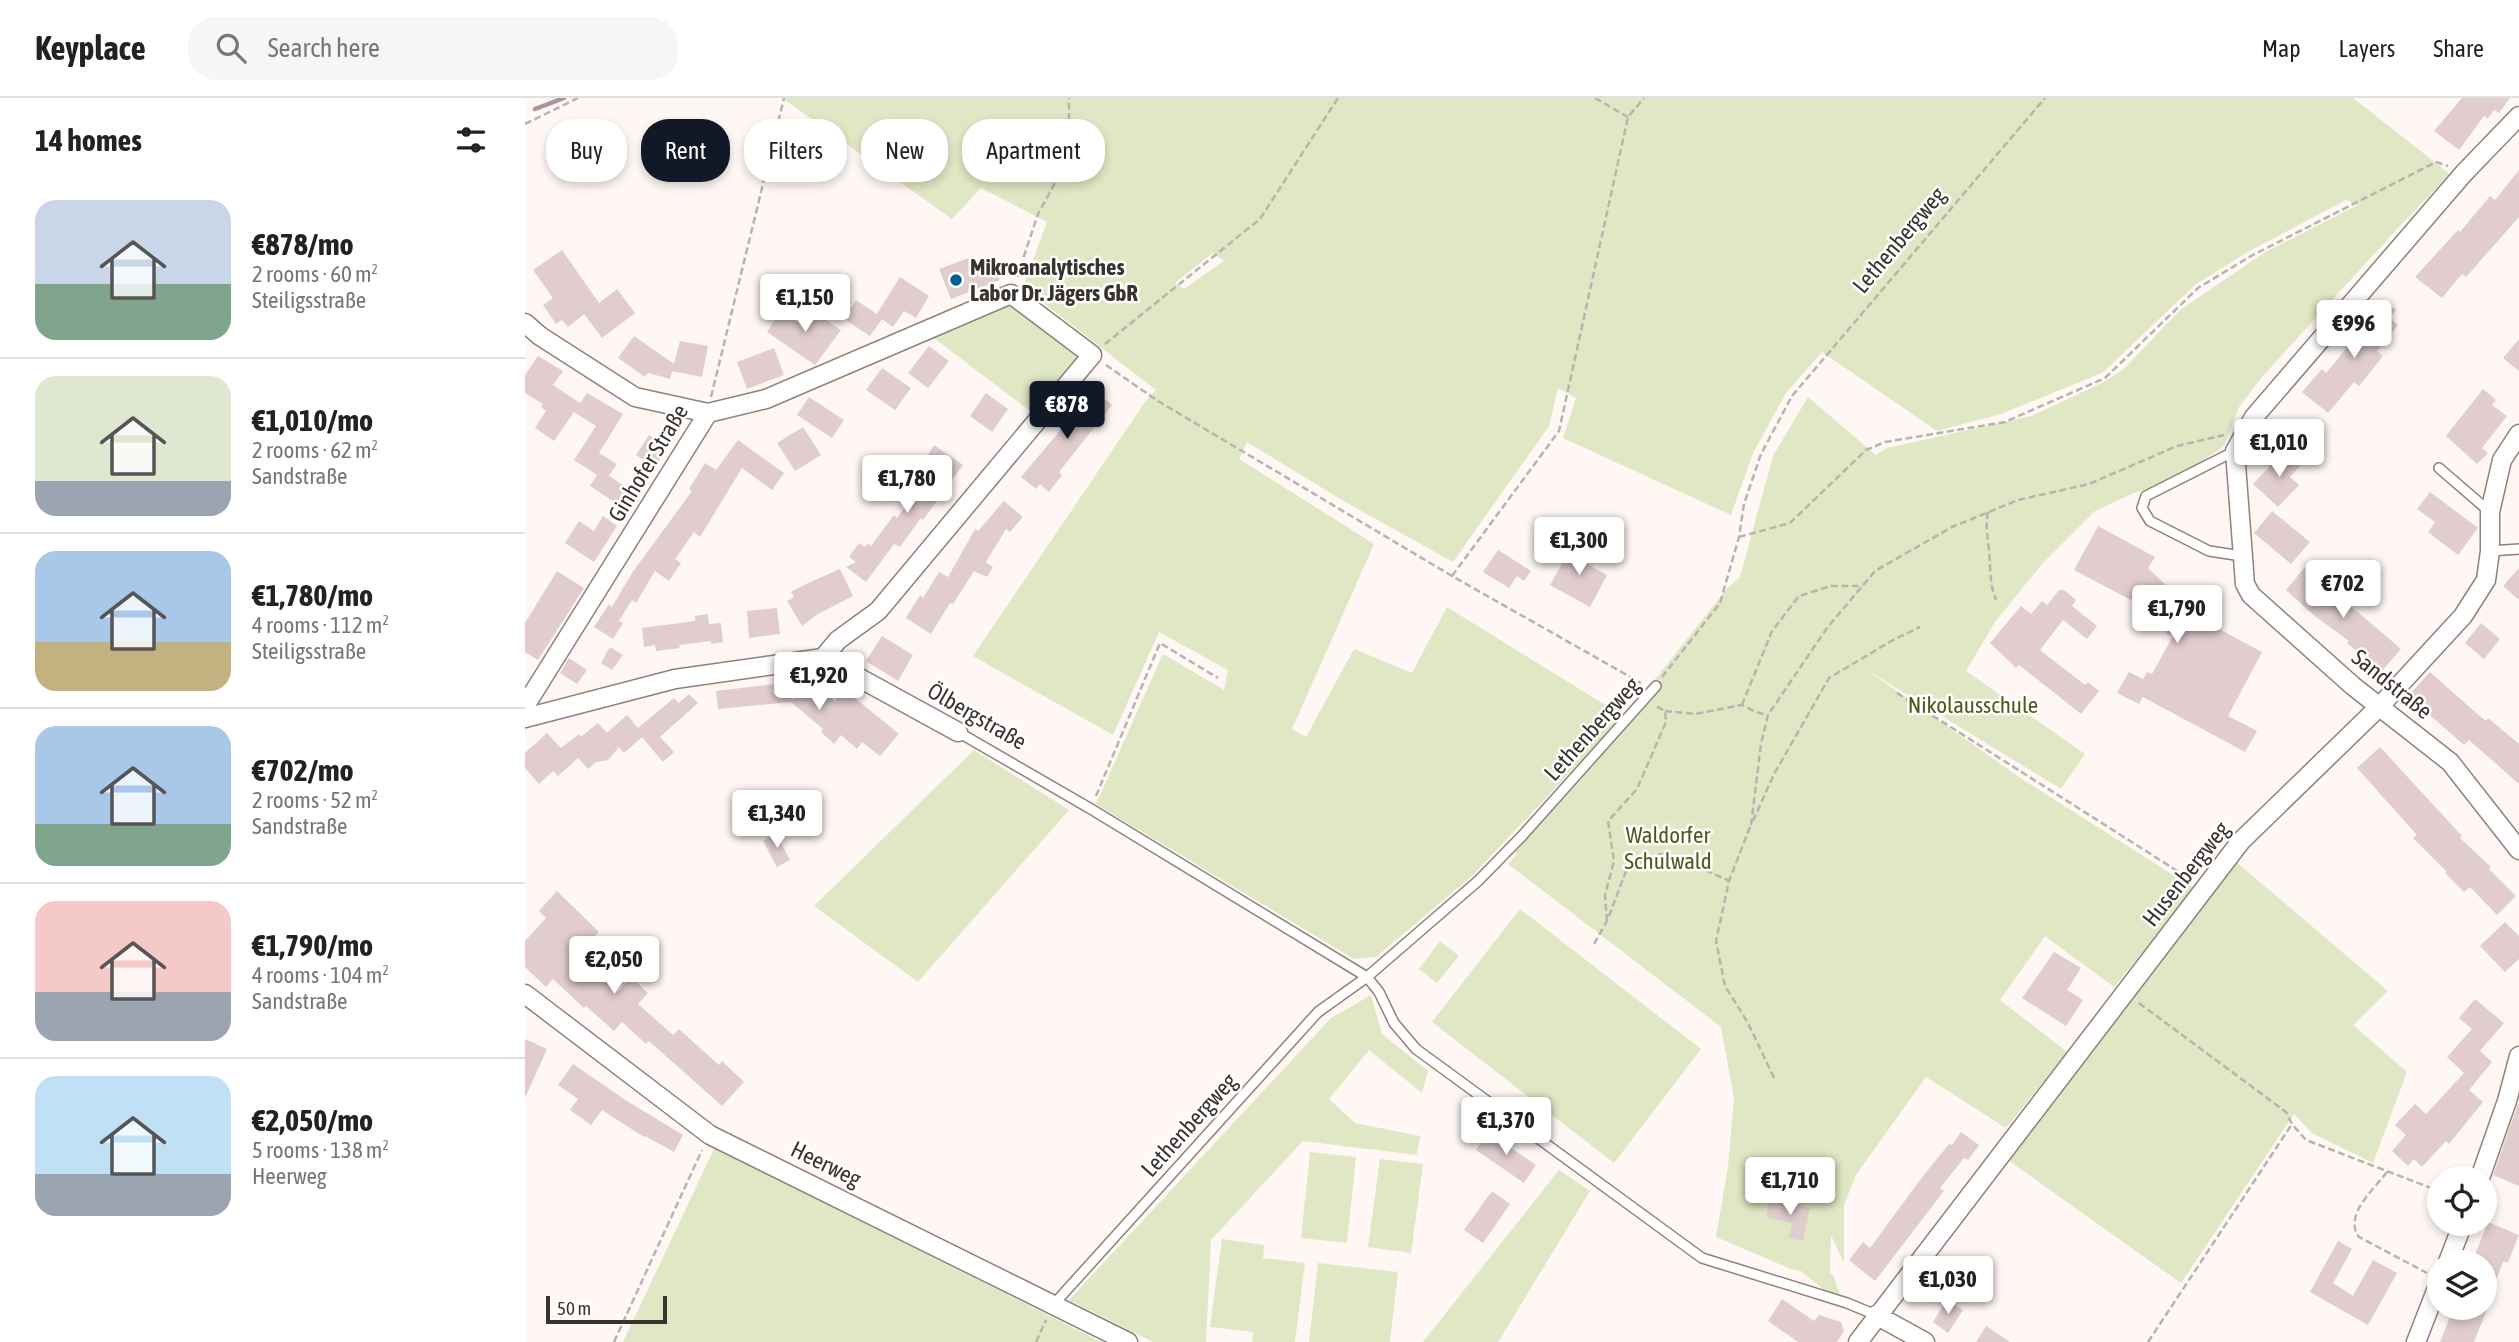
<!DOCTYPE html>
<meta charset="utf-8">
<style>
:root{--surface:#fff;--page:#f6f6f6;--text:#222;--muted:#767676;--line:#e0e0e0;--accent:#111827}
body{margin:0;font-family:"Asap Condensed",sans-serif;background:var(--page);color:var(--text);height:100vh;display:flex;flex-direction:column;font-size:26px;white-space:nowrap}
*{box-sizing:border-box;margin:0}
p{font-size:23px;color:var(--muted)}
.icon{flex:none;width:38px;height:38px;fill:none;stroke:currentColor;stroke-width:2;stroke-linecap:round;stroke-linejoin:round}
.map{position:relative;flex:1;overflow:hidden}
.details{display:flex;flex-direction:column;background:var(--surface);width:525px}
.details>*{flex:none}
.hud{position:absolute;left:21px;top:21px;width:665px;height:63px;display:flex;gap:14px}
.tools{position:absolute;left:1902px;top:1068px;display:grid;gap:14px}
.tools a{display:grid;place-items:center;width:70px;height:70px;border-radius:50%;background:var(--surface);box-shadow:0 4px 10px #0003;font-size:35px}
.scale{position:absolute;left:21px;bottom:18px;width:121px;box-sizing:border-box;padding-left:7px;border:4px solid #39332f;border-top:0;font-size:19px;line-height:24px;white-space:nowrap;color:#39332f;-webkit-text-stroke:5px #fff;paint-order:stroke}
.price{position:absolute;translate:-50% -60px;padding:0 16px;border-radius:7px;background:#fff;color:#222;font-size:23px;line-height:46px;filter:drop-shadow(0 2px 4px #0008)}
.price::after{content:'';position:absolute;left:50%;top:42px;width:21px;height:16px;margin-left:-10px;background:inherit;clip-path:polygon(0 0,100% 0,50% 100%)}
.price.on{background:var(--accent);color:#fff}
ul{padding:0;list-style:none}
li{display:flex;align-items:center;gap:21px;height:175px;padding:0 35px}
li+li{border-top:2px solid var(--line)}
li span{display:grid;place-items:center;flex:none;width:196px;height:140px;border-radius:21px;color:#555}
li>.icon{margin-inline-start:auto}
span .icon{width:84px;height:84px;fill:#fffc;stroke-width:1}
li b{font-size:30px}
h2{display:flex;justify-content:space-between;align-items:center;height:84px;padding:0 35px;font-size:30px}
.tag{padding:0 24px;border-radius:28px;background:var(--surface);box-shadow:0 4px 10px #0003;font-size:24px;line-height:63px}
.tag.on{background:var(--accent);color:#fff}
header{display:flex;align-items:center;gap:42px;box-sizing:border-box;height:98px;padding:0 35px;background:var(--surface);border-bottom:2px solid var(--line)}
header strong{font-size:33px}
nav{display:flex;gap:38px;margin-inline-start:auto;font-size:24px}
.search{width:490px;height:63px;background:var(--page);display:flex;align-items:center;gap:18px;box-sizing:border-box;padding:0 24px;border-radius:28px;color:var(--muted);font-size:26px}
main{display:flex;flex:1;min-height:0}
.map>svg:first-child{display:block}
.green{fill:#e0e7c4;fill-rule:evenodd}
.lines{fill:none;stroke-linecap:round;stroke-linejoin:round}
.stream{stroke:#af8fa0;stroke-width:4.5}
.building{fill:#e1cdce}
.lane-casing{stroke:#918179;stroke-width:12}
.street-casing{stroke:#918179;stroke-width:21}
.path{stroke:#b9b3af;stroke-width:2.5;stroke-dasharray:7 3.5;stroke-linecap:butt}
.lane{stroke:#fff;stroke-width:9}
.street{stroke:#fff;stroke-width:18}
.poi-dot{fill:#006190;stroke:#fff;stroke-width:2.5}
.labels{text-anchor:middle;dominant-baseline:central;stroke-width:5;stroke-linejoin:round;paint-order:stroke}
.street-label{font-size:23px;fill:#39332f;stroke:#fff}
.poi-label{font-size:23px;font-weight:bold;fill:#39332f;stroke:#fff;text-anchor:start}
.park-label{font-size:23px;fill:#505a17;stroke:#fff}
</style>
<header>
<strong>Keyplace</strong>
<div class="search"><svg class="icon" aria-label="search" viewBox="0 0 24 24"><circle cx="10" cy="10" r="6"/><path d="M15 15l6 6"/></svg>Search here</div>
<nav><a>Map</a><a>Layers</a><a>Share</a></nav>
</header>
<main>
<section class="details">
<h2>14 homes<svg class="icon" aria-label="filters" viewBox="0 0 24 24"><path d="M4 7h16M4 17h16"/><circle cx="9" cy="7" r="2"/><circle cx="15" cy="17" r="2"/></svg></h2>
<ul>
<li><span style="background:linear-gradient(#c9d6e8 60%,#7fa58c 0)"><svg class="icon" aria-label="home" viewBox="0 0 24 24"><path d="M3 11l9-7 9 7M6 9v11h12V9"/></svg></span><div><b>€878/mo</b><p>2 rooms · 60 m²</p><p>Steiligsstraße</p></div></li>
<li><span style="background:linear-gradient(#dfe7d0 75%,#9aa5b1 0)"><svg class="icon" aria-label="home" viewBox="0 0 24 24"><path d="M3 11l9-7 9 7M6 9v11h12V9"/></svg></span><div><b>€1,010/mo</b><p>2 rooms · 62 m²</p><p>Sandstraße</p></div></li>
<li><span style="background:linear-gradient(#a9c7e8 65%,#c2b280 0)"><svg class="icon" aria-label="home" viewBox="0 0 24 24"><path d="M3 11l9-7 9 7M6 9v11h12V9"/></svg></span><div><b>€1,780/mo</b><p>4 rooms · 112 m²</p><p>Steiligsstraße</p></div></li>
<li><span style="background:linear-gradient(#a9c7e8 70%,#7fa58c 0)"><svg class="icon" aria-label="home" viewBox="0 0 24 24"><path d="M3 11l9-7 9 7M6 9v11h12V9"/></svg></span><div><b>€702/mo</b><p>2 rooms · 52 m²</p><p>Sandstraße</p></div></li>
<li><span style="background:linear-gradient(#f6c9c9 65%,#9aa5b1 0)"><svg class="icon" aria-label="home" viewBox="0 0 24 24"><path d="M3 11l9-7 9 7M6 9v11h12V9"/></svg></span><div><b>€1,790/mo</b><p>4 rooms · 104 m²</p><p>Sandstraße</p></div></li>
<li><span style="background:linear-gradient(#bfe0f5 70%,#9aa5b1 0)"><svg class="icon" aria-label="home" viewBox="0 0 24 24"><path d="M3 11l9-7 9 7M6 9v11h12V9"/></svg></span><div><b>€2,050/mo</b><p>5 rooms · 138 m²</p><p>Heerweg</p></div></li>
</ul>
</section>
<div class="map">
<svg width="1994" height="1244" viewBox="0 0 1994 1244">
<rect width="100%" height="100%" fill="#fef7f3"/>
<path class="green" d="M257,0h1571l97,76 -54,56 -135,148 -22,29 -15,39 -52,36 -38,11 -39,18 -53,53 -47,58 -29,49 119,83 -24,35 -194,-119 155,109 173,110 -81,98 -69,-51 -45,64 67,52 -61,76 -80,-51 -70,98 -12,30v58l-13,-28 -1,38 3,2 8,23 -16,-7 -24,-20 -10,-2 -75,-32 12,-70 6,-69 -13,-71 -213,-163 9,-10 -10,-8 104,-108 37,-50 78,-98 14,-13 33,-121 35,-59 68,58 11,-7 144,-32 73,-34 21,-14 55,-58 87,-59 91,-46 -12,-5 -100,53 -51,32 -93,88 -101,41 -64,17 -115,-79 -36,41 -33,60 -22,62 -168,-77 13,-40 -18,-10 -9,38 -96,136 -106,-59 -100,-61 -8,17 135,85 -82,185 14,8 48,-88 58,24 35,-66 176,109 -150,159 -97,82 -22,2 -258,-155 67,-150 61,36 4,-20 -69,-38 -46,103 -140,-79 172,-254 11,-12 -133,-103 24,-65 -66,-34 -29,31zM688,155l11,8 -40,28 -9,-6z
M483,207l72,53 -47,55 -102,-77z
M449,652l95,60 -151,172 -104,-76z
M1710,763l153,130 -35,34 54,47 -34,91 -61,-30 -18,-19 -113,169 -176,-125z
M995,811l181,140 -87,114 -182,-141z
M915,843l19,15 -22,27 -18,-14z
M846,897l11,39 46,37 -6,22 -53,-43 -40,49 26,24 65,13 -3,19 -114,-14 -92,99 -5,102h-53l-84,-42 262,-282z
M190,1049l376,190 10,5h-478z
M785,1054l46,5 -9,86 -46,-5z
M855,1061l43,5 -12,89 -43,-6z
M1034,1072l31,21 -92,151h-75z
M697,1141l42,6 -1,13 42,5 -10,79h-43l1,-10 -43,-5z
M793,1165l80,9 -8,70h-81z"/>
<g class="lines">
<path class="stream" d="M10,11l29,-11"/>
</g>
<path class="building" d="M1937,0h48l-11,15 -5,-3 -6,8 -4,-2 -25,34 -25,-19z
M1994,72v47l-53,60 -4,-3 -20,24 -27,-21 43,-47 2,2 30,-36 5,4z
M37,152l37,53 18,-14 18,24 -33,25 -18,-24 -16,13 -6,-7 -6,4 -13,-19 10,-7 -20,-28z
M449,158l3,7 14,-6 9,23 -49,19 -12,-30z
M375,179l29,19 -13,22 -12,-7 -11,16 -11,-8 -12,17 -26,-17 12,-19 21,14z
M1857,201l14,11 -7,8 9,7 -21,26 6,5 -24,30 -5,-4 -26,31 -26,-21 20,-23 4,4 39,-47 -3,-2z
M282,209l34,23 -26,35 -48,-33 14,-22 16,12z
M109,238l40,28 6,-23 28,5 -6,31 -30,-6 1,-2 -3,10 -22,-6 -3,4 -27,-19z
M1994,241v32l-16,-13z
M404,248l20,15 -21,27 -20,-15z
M249,250l10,27 -37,14 -10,-27z
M13,258l25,15 -10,14 27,18 7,-10 36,21 -24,39 18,11 -8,12 23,15 -10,16 -32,-21 7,-11 -23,-15 22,-34 -22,-14 -20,29 -19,-13 11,-17 -5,-4 2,-3 -18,-11v-18z
M357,270l29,20 -16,22 -29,-20z
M564,289l23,18 -53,67 3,3 -13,17 -9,-8 -4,5 -15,-12 58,-69 -4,-4z
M1958,291l13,11 -4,5 15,11 -25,32 6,5 -11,11 -31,-28z
M461,295l22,16 -16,23 -22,-16z
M284,299l35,23 -12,18 -35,-23z
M278,329l18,28 -26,16 -18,-28z
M124,337l19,12 -13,20 -19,-12z
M213,342l46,33 -12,17 -30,-22 -42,69 -6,-5 -19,27 6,4 -12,18 -14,-10 -19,32 -4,-3 -13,21 4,2 -10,16 -19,-12 15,-23 3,3 20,-34 60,-82 -3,-2 16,-26 11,7z
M409,347l29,20 -40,55 -2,-2 -21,29 -6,-3 -28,38 -20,-15 10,-5 -7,-5 10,-14 6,4 3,-4 3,3 23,-31 3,3 38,-54 -9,-6z
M1760,352l16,15 -11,12 9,8 -21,22 -25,-23z
M1905,394l48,36 -20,27 -30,-23 7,-10 -18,-13z
M479,403l19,16 -13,15 -4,-3 -20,33 7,5 -6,10 -13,-6 -21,33 -3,-1 -19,31 -25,-16 14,-23 3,3 16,-26 9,5 27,-48 3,2z
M1747,413l38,31 -19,22 -37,-31z
M78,418l14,10 -23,36 -29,-19 14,-22 15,10z
M1573,428l57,31 -7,11 19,18 -2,4 19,10 -4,8 82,44 -34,64 29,15 -12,21 -102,-55 -4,7 -22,-11 12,-21 14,7 4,-7 5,2 21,-38 -7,-3 3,-6 -18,-10 4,-8 -19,-17 -5,8 -57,-30z
M1048,446l18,9 -6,10 22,12 -17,32 -40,-22z
M973,452l33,21 -7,10 -7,-5 -8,12 -26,-16z
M1780,469l23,19 -2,3 33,24 42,36 -20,23 -34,-29 2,-2 -33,-24 -30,-27z
M1994,470v32l-16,-14z
M315,471l13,27 -35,18 -16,12 -15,-25 7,-4 -3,-5 15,-8z
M32,473l27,17 -46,72 -13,-8v-29z
M1534,492h5l12,10 -4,6 25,20 -10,13 -24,-19 -23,30 45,35 3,-3 11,9 -18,23 -62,-49 -3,3 -26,-25 31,-37 10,8 11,-13 5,4z
M252,510l3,26 -31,4 -2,-27z
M183,516l1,10 12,-1 2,19 -12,2v-3l-32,4 1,3 -24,3 -1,-6 -11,2 -2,-19 53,-7v-5z
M1956,525l19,16 -16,20 -19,-16z
M357,538l31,19 -15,26 -32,-20z
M85,549l13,8 -11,15 -11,-7z
M44,560l18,12 -10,14 -17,-11z
M1905,574l45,40 11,9 2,-3 31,26v40l-50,-44 -5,5 -56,-49z
M283,580l27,23 10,-11 54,44 -19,22 -18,-14 -5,7 -16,-14 -7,9 -13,-12 2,-3 -32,-27 -73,7 -2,-18 74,-9 2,18z
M164,596l9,9 -38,34 14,15 -11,10 -21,-25 -18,16 -5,-6 -11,13 -12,2 -8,7 -10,-11 -20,18 -5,-5 -14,13 -14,-16v-15l22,-20 14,15 18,-14 2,3 17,-14 9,10 20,-18 11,13 36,-30 5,5z
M1855,649l82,89 -2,2 31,29 -2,2 27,27 -19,19 -27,-28 -6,5 -19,-19 2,-1 -34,-34 4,-3 -60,-67z
M251,736l14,26 -13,7 -14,-26z
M32,793l42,41 -22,23 41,37 13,-15 17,16 -10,11 35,31 6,-6 40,36 3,-4 22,21 -22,24 -73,-65 -3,3 -24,-22 -8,9 -28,-25 -2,2 -31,-29 -7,8 -21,-20v-26l21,-23 -7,-7z
M1980,824l14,14v23l-14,13 -25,-26z
M1529,854l27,16 -14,22 16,10 -17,26 -44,-28z
M1950,901l29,24 -24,28 12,11 -23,28 14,12 -34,42 -3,-3 -24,26 -8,-8 -6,7 -16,-15 14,-16 -11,-10 20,-21 11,10 38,-41 -17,-16 25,-28 -13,-11z
M0,941l22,10 -22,49z
M48,966l54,37 56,34 -9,17 -29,-16 -1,1 -42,-27 -11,15 -21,-15 8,-11 -20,-14z
M1993,1006h1v82l-26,-11z
M963,1034l48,33 -12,18 -48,-33z
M1436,1034l18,13 -11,15 -4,-2 -24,30 4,3 -69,90 -26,-21 14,-18 7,6 53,-72 26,-32 3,1z
M1245,1078l1,15 -19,1 -1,-14z
M967,1093l18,13 -27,39 -19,-13z
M1245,1101l40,9 -7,33 -14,-3 3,-15 -26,-6z
M1963,1124l31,13 -11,27h-5l-17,44 -1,-44h-13z
M1813,1143l14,8 -19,34 20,13 20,-36 24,13 -29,52 -58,-33z
M1400,1177l19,15 -9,12 -20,-14z
M1257,1201l32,22 5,-6 22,7 3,9 -7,11h-39l-30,-21z
M1422,1202l16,10 -15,23 -15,-11z
M1929,1209h34l-14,35h-34z
M1461,1228l24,16h-34z"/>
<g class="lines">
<defs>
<path id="lane" d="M1710,353l-89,45 -4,12 8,13 59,30 33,5
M1914,370l51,44
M1965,453l29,-2
M433,634l133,77 276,168 12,15 15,31 22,26 286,209 145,45 29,12
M529,1206l264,-292 49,-35 111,-96 44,-45 134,-150"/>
<path id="street" d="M1994,18l-55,57 -210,244 -19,34 10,133 6,11 102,91 97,76 69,88
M0,225l15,13 95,61 73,16 58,-14 245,-105 81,61 -214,256 -40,29 -15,18
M0,608l183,-293
M0,620l150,-39 148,-21 135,74
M0,896l185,141 418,207
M1955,1080l27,-77 12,-45
M1923,1164l15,-39
M1351,1217l49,27
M1333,1244l383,-501 139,-135 83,-90 23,-36 4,-29v-39l12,-52 17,-26
M1891,1244l23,-59"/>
</defs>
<use href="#lane" class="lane-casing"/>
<use href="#street" class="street-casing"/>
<path class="path" d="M1070,0l33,19
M0,26l53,-26
M492,179l21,-63 31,-57v-59
M580,246l155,-125 78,-121
M581,267l52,36 294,175 189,107
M186,299l73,-299
M1463,414c-3,14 0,25 1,39 2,19 0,31 7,49
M1214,439l51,-14 76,-73 19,-8 120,-20 100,-44 93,-90 53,-32 185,-94 12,4
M927,478l107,-145 69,-314 16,-19
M1137,579l58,-74 19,-66 5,-33 17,-50 31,-58 253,-298
M1372,595l293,186
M1217,607l30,-74 27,-35 32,-10h32
M1140,613l30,3 47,-9 14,7 11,3
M571,698l64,-153 58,35
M1228,723l21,-47 55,-96 64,-38 27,-13
M1226,727l10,-81 7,-29 59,-87 48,-57 77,-44 66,-27 71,-16 88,-38 47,-11
M1225,729l-21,54 -13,60 9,45 23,37 27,57
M1082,823l-2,-26 9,-34 -6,-40 29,-32 29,-67 -1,-11 -11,-6
M1069,846l13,-23 21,-55 33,-12 23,6 45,21
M1614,905l147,109 6,12 14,16 133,51
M1862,1074c-13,17 -44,44 -28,65l68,36
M89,1244l88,-192
M511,1244l10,-22
M1623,1244l144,-218"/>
<use href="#lane" class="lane"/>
<use href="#street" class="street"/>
</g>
<circle class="poi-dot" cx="431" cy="182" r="7"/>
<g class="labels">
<g class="street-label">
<text transform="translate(1374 142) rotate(-50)">Lethenbergweg</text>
<text transform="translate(123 365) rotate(-59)">Ginhofer Straße</text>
<text transform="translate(1867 586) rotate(39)">Sandstraße</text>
<text transform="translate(452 618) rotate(30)">Ölbergstraße</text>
<text transform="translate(1067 631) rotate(-48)">Lethenbergweg</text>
<text transform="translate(1661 776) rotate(-52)">Husenbergweg</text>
<text transform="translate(664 1027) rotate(-48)">Lethenbergweg</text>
<text transform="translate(301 1066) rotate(26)">Heerweg</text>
</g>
<g class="poi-label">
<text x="445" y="169">Mikroanalytisches<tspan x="445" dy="26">Labor Dr. Jägers GbR</tspan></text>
</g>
<g class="park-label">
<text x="1448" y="607">Nikolausschule</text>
<text x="1143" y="737">Waldorfer<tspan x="1143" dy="26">Schulwald</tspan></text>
</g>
</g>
</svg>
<div class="tools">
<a><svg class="icon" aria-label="locate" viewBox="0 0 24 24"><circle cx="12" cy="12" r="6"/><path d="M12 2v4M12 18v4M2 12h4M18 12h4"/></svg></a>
<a><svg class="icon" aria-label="layers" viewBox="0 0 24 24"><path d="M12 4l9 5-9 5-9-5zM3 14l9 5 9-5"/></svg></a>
</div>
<div class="scale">50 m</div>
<b class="price" style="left:280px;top:236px">€1,150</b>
<b class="price" style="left:1829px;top:262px">€996</b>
<b class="price on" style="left:542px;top:343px">€878</b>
<b class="price" style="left:1754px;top:381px">€1,010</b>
<b class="price" style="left:382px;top:417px">€1,780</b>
<b class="price" style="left:1054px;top:479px">€1,300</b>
<b class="price" style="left:1818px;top:522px">€702</b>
<b class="price" style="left:1652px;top:547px">€1,790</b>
<b class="price" style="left:294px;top:614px">€1,920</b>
<b class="price" style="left:252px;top:752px">€1,340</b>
<b class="price" style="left:89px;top:898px">€2,050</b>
<b class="price" style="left:981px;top:1059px">€1,370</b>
<b class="price" style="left:1265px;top:1119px">€1,710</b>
<b class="price" style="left:1423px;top:1218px">€1,030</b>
<div class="hud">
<a class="tag">Buy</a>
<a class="tag on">Rent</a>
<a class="tag">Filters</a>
<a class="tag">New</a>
<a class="tag">Apartment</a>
</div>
</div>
</main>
